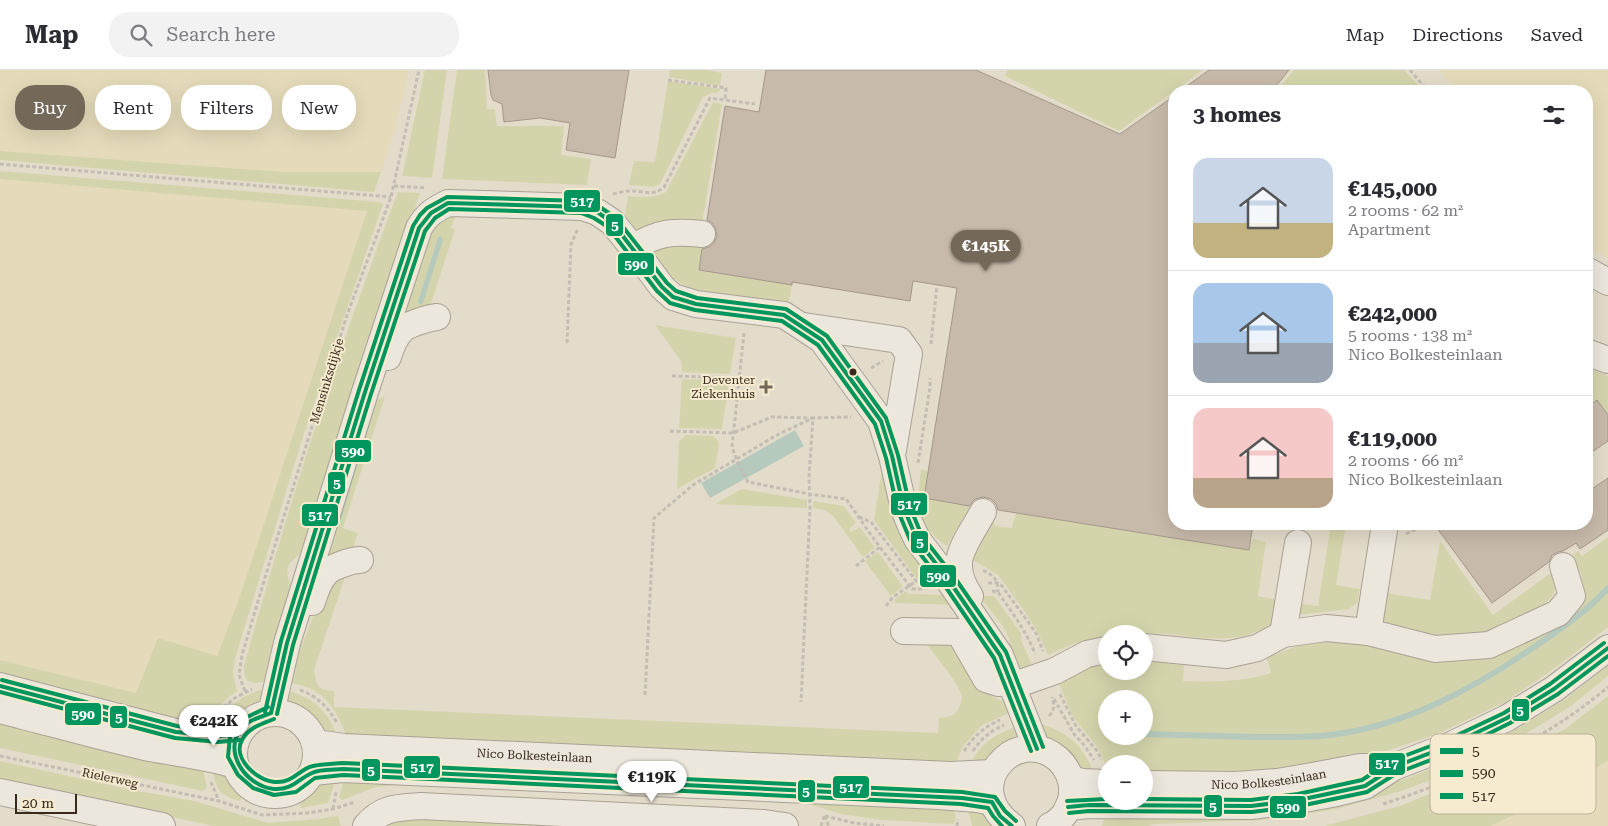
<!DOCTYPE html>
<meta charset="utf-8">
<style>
:root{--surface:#fff;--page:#f2f2f3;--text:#2b2b33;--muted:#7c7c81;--line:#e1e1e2;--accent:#746859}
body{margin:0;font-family:"Roboto Serif",serif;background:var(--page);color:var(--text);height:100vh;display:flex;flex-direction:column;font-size:19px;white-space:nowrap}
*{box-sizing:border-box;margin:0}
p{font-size:16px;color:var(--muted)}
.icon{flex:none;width:28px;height:28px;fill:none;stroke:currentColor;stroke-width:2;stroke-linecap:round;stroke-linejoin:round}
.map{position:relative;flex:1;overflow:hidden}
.sheet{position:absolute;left:1168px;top:15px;width:425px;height:445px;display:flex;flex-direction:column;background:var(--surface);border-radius:20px;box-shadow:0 5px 20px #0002}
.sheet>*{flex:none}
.hud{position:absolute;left:15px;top:15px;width:475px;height:45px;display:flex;gap:10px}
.tools{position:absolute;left:1098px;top:555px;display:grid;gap:10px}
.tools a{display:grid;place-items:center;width:55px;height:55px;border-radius:50%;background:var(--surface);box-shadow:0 5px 20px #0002;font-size:25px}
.scale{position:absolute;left:15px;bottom:12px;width:62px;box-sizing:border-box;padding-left:5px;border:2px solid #37291c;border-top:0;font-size:14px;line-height:18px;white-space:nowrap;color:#37291c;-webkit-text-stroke:4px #f6ebcf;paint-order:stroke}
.price{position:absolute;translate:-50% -42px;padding:0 11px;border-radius:18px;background:#fff;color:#222;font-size:16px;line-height:32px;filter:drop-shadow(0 1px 2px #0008)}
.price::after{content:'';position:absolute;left:50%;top:30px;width:15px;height:11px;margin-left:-8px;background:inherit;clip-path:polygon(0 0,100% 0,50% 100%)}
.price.selected{background:var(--accent);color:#fff}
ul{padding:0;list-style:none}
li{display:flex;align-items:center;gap:15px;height:125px;padding:0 25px}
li+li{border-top:1px solid var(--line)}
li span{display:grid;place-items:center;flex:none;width:140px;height:100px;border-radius:15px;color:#555}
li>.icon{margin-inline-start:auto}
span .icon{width:60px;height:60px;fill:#fffc;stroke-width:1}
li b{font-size:21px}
h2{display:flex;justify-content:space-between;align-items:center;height:60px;padding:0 25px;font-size:21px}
.chip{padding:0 18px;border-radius:20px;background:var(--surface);box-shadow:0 5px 20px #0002;font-size:18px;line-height:45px}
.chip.selected{background:var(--accent);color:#fff}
header{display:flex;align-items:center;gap:30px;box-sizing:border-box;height:70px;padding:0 25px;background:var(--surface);border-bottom:1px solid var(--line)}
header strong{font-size:24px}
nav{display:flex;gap:28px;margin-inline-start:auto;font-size:18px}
.search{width:350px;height:45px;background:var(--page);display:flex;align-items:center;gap:12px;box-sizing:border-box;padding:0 18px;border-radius:20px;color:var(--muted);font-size:19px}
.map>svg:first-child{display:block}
.farmland{fill:#e5dbba}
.green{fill:#d4d4ac;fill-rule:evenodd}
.water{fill:#b6c9bd}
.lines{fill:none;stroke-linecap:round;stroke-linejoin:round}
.stream{stroke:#b6c9bd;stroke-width:6}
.building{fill:#c8baab;stroke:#a4978a}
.minor-casing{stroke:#a9a194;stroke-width:28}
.path{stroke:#c4bdb3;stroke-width:3;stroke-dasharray:4 2.5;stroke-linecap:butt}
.minor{stroke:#ece7dc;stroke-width:26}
.bus-1-casing{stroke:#f6ebcf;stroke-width:8}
.bus-2-casing{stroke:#f6ebcf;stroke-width:8}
.bus-3-casing{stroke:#f6ebcf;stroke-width:8}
.bus-1{stroke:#00965e;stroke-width:4}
.bus-2{stroke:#00965e;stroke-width:4}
.bus-3{stroke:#00965e;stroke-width:4}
.bus-dot{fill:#37291c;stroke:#f6ebcf;stroke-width:2}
.poi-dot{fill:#746859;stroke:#f6ebcf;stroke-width:2}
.labels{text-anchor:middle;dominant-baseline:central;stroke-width:4;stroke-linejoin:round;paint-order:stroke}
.poi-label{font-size:12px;fill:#37291c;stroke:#f6ebcf;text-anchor:end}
.street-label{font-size:12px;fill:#37291c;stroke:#f6ebcf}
.key{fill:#f6ebcf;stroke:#bdb199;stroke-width:1}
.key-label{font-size:14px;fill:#37291c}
.line-badge{stroke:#f6ebcf;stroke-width:2}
.badge-label{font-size:14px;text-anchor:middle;font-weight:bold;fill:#fff}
</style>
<header>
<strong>Map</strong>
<div class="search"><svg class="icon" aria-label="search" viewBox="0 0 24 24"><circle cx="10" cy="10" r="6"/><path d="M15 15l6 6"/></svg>Search here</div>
<nav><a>Map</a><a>Directions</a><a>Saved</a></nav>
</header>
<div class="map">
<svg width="1608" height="756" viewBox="0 0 1608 756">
<rect width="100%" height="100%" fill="#e4dcca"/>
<path class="farmland" d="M0,0h409l-15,62 -13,40h-97l-284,-21z
M1439,0h169v188l-22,-11v-156h-129z
M0,109l367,32 -128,388 -22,58 -81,36 -136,-33z
M1608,690v66h-118l61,-28z"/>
<path class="green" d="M425,0h22l-15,108 -30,-2z
M457,0h28l2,40 8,-1 2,17h67l-3,29 30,4 -4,26 -145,-6z
M670,0h36l16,3 -2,13 -51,-9z
M1007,0h196l-84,61 -114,-55z
M1294,0h110l20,21h-147z
M668,11l52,8 -1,3 -7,1 -9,4 -43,87 -7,3 -24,-2 5,-24 21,1z
M713,32l9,2 -20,120 -65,7 -12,-16 3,-19c13,1 26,3 38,-4z
M0,81l284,21h97l-7,20 -374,-32z
M0,101l379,31 4,2 -79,229 -70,229 -1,11 4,18c-13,10 -27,20 -31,36l-206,-48v-19l136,33 22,-55 59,18 22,-57 128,-388 -367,-32z
M398,122l22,1 -113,357c-21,13 -25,19 -13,42l-23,89 -17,2 -7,-2 -3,-7v-8c44,-160 95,-319 154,-474z
M459,137l-8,21 4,1 -25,78 -34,13 27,-91z
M703,173l-4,27 93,15 -4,19 -95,-15c-26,-11 -31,-21 -46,-44z
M655,255l81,13 -6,36 -48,-2 -1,-11z
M1586,298l22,8v38l-11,-15 -11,7z
M682,309l47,2 -7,48 -43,-1z
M385,326l-42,132 15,5 -6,18 -28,10 42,-155z
M686,365l28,1 5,7 -4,25 -38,21 2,-48z
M883,394l56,115 -23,-1 -42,-58z
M921,400l7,1 -4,27 46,8 -23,40c-31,-20 -31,-42 -26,-76z
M742,419l65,11v8l-92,-4z
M813,431l31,5 12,17 -7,6 2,3 9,-5 15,21 -12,9 -30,-41 -8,-6 -12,-2z
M1016,443l233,37 4,-11 13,3 -8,54 19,4 -6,25c-42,24 -78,9 -122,8 -14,0 -28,1 -43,1v2l-30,7 -28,12 -11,-24 -14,-22 -25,-34 -32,-19 20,-34 8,1 1,3 17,2z
M1331,454h15l-10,61 24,4 -3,14 -8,6 -51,6v-12l20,3z
M1608,467v90l-53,41 -50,34 -68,32 -69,23 -56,13 -168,6v-12h-38v3c-6,-21 -17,-30 -30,-46 -7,-10 -13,-29 -18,-40l34,-15 14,-2v7h38v-10l40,4 -1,16c30,1 59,1 88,-8l-4,-15 40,-16 25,-4 119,20 131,-68 -1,-17 -10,-17 7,-5 4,5zM1106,629h38v37h-38z
M1440,471l53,74 59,-43 3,15 -1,6 -5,7 -26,17 -43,18 -33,4 -66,-16 -2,-31 51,8z
M878,482l25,35 -12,9 -26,-35z
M347,501l-33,99c2,16 4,20 20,21v16l604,26 1,-15c10,-1 18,-2 21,-13 1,-1 2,-6 2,-8 -1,-12 -33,-49 -42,-61h32l35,55 10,8 13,5 -3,4 2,5 -27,12 -19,21 -7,17 -609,-24c-5,-18 -17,-40 -34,-49 -8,-5 -19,-6 -27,-8l4,-32 13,-7 21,-57z
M906,521l2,3 43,1 8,10 -63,-2 -2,-3z
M979,526h15l27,37v7l12,27c-7,2 -13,4 -19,-2 -10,-10 -2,-16 -5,-26 -4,-14 -21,-31 -30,-43z
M1608,595v11l-37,30 -64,39 -62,30 -47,17 -66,18 -71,10 -105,4 -9,2h-45l3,-8 259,-26 44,-14 49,-19 53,-26 56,-34z
M267,619l-7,14 -28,19 -16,5c10,-20 28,-35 51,-38z
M283,619c30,9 44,19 55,49l-12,-4 -9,-6 -8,-11 -10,-7 -14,-5z
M1608,626v64l-57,38 -61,28h-166l76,-20 63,-26 102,-51z
M0,646l203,53 4,18 -4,4 -203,-43z
M1038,653c29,9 45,21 56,50l-17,-6 -33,-29z
M1020,656v7l-4,7 -30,21 -17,6c10,-24 28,-34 51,-41z
M0,691l132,29 63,11 73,22 50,-4 20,-3 3,10h-128l-213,-46z
M212,697l16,8 16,19 -4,7c-22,-6 -24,-12 -28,-34z
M337,706l-9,27 -27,5 -3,-9 9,-6 10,-11z
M345,706l78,7 -47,4 -34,13 -3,-3z
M810,726l143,12 3,9 -2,7 -73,-4 -40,-6 -32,-10z
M967,736l18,7 11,13h-24z
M410,745l256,11h-296z"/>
<path class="water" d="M441,166l2,4 -20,63 -3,2 -2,-3 20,-64z
M371,343l1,4 -33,109 -3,2v-4z
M795,360l9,16 -94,52 -9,-15z"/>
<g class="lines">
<path class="stream" d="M1144,664c36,1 73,2 110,3 25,0 51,1 76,-2 75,-9 145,-47 207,-90 25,-17 50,-34 71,-57"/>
</g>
<path class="building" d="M488,0h141l-14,88 -49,-8 4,-27 -30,-5 -36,4 -2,-18 -9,-4 -2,-5z
M766,0h210l144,64 54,-38v428h79l-4,26 -251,-40 -2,-6 -5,-5 -8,-2 -8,2 -6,7 -45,-8 33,-210 -44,-7 -3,20 -118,-19v3l-93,-15 3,-21 7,-2 5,-4 3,-7 -2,-9 -4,-5 -4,-2 18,-114 34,6z
M1209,0h80l-17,21h-92z
M1597,330l11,15v26l-22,15v-48z
M1608,408v52l-28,19 -4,-6 -13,8 -5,1 -6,3 -3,7 -57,41 -58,-79h100l3,3 5,-3h44v-31z"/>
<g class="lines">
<defs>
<g id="minor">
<path d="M633,178c25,-16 40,-17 69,-14"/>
<path d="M1586,200l22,12"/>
<path d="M804,256l95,14 10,14 -16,96"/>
<path d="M1586,282l22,8"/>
<path d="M388,287c3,-10 7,-21 15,-28 6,-5 25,-11 34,-12"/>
<path d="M970,526c-24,-35 -4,-52 13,-84"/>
<path d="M312,532c3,-10 7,-22 14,-29 5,-6 26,-13 34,-13"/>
<path d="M904,561l55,1 27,47 13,4"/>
<path d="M1368,562l17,-108"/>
<path d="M1283,564l15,-91"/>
<path d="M1144,577l82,8 31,-7 26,-14 43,-6 42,4 67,17 54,-4 69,-32 14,-17 -9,-30"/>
<path d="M0,616l176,46 42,4 21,-2"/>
<path d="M1012,616l43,-15 32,-17 19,-4"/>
<path d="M0,640c48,12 96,26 145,37 30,6 61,9 90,18"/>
<circle cx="275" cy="684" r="41"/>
<path d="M271,643l16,-70 78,-251 54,-164c8,-14 15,-18 29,-25l134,4 15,5 15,10 21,26 29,39 11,10 23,7 88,11 38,25 59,81 11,35 12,53 6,15 7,15 33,43 50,73 37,94"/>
<path id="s1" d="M315,673l29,4 606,28 43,-2"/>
<path d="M313,702l30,-3 595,27 39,3 15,3"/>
<path d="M1071,709l12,3 23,1"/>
<path id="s2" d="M1144,714l92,1 41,-3 35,-6 48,-9h34"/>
<path d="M0,722l162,34"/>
<path d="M1068,737l21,-2 162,1 48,-6 38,-7 28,-7 29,-19 57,-22 56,-27 47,-29 54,-41"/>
<path d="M366,756c16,-19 31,-18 55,-20l343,17 21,3"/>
<path d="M1012,756c-54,-39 4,-103 46,-67 9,8 15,21 14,34 -1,14 -9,27 -22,33"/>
</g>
</defs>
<use href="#minor" class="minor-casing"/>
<path class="path" d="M1410,0l18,21
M668,10l58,8 -1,12
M0,94l391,33
M394,116l32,2
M613,124c5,-1 11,-3 16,-3 13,-1 24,6 35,-4l46,-89 45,6
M744,263l-12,114 5,14 11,21 61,12 37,5 30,43 36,47h13
M567,273l4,-99 7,-15
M931,274l6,-59
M871,298l12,-7
M672,306l67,2
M670,361l63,2 39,-16 41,1 -4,58 1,32 -9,194
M918,393l12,-76v-9
M859,447l12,5 45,59h4
M1406,464l20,-10
M856,496l24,-19
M983,500c11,6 15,9 15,22
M988,513h10l4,3 34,47 7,18
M992,521l6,1c14,21 28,38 37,62
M886,536l6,-8 24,-17
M300,620c17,6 29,18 37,33
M245,621l-6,-16 3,-20 28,-94 77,-246 44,-118 28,-127
M1060,624l16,32 22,26 3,8
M645,625l9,-177 39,-33 84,-50 36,-17 38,-1
M1054,629l20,35 10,11 10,15
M219,642l14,-13 19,-10
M1049,646c6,-6 5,-11 3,-19
M964,681c9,-14 21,-25 36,-31
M973,681c7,-11 18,-21 31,-26
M0,686l219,45 43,14 46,-2 25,-4 22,-7
M211,712l8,19
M1383,734c80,-26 160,-62 225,-117
M333,739l3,-17
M824,746l5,10
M825,746l29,7 30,3
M821,756l3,-9
M957,756l1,-7"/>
<use href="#minor" class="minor"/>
<defs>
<path id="bus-1" d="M0,616l176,46 42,4 21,-2
M271,643l16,-70 78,-251 54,-164 12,-15 17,-10 134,4 15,5 15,10 50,65 11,10 23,7 88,11 38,25 59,81 11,35 12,53 13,30 33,43 50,73 37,94
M271,643c-7,3 -19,6 -25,11 -27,23 -2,62 28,65 19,1 24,-10 38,-16 8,-4 22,-3 31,-4l619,29 30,4 8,14 12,10
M1068,737l21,-2 162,1 48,-6 66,-14 29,-19 57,-22 56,-27 47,-29 54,-41"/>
<path id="bus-2" d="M0,622l175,46 43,4 22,-2
M268,637l-25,12 -13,17 -2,21 10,18 15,13 21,7 22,-3 19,-14 28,-3 618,29 27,4 5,8 9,10
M277,644l16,-69 78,-251 54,-163 10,-13 14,-9 132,4 13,5 14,9 49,64 13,12 25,7 87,11 36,24 57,79 11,34 12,53 13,31 34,44 49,72 37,93
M1069,743l20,-2 163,1 48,-6 67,-14 30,-19 57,-22 56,-28 48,-29 50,-38"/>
<path id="bus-3" d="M2,610l175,46 41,4 20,-2
M265,642l16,-71 78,-251 54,-164 7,-11 7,-7 20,-11 135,4 18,6 16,11 51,65 9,8 21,7 89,11 41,27 59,82 12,37 12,52 12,29 33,42 51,74 37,95
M274,649c-12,5 -25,8 -32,21 -10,18 15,41 33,42 19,1 24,-13 38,-16 9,-2 20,-2 30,-3l619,29 33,5 10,14 11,10
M1144,729l107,1 47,-6 64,-14 29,-19 58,-22 55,-26 46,-29 54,-41
M1067,731l39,-2"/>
</defs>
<use href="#bus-1" class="bus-1-casing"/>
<use href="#bus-2" class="bus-2-casing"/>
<use href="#bus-3" class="bus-3-casing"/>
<use href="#bus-1" class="bus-1"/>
<use href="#bus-2" class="bus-2"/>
<use href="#bus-3" class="bus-3"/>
</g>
<circle class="bus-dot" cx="853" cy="302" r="4.5"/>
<path class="poi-dot" d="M763.5 309.5h5v5h5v5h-5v5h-5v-5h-5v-5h5z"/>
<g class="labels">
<g class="poi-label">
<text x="755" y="310">Deventer<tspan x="755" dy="14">Ziekenhuis</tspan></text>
</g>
<g class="street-label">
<text transform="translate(327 311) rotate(-73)">Mensinksdijkje</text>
<text stroke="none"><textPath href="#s1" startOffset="220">Nico Bolkesteinlaan</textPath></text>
<text transform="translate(110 708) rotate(12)">Rielerweg</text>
<text stroke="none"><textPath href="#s2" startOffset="125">Nico Bolkesteinlaan</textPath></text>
</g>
</g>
<rect x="1430" y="664" width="166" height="80" rx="8" class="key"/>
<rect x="1440" y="678" width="23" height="6" fill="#00965e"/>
<rect x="1440" y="700" width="23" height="7" fill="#00965e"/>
<rect x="1440" y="723" width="23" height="6" fill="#00965e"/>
<g class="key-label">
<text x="1472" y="686">5</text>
<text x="1472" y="708">590</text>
<text x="1472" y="731">517</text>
</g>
<g class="line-badge">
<rect x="563" y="119" width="38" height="24" rx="5" fill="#00965e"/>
<rect x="605" y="143" width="19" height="24" rx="5" fill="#00965e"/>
<rect x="617" y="182" width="38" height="24" rx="5" fill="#00965e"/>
<rect x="334" y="369" width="38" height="24" rx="5" fill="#00965e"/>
<rect x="327" y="401" width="19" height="24" rx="5" fill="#00965e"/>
<rect x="890" y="422" width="38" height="24" rx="5" fill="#00965e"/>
<rect x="301" y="433" width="38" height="24" rx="5" fill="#00965e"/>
<rect x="910" y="460" width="19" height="24" rx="5" fill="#00965e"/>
<rect x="919" y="494" width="38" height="24" rx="5" fill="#00965e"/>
<rect x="1511" y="628" width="19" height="24" rx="5" fill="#00965e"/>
<rect x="64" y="632" width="38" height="24" rx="5" fill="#00965e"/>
<rect x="109" y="635" width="19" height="24" rx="5" fill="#00965e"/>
<rect x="1368" y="682" width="38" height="24" rx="5" fill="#00965e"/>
<rect x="403" y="685" width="38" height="24" rx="5" fill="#00965e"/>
<rect x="361" y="688" width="20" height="24" rx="5" fill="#00965e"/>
<rect x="832" y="705" width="38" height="24" rx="5" fill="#00965e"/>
<rect x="797" y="709" width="19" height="24" rx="5" fill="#00965e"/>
<rect x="1203" y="724" width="20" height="24" rx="5" fill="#00965e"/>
<rect x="1269" y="725" width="38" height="24" rx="5" fill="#00965e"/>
</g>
<g class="badge-label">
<text x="582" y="136">517</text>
<text x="615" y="160">5</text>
<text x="636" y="199">590</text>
<text x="353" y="386">590</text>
<text x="337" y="418">5</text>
<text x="909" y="439">517</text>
<text x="320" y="450">517</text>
<text x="920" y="477">5</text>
<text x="938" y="511">590</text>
<text x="1520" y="645">5</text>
<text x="83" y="649">590</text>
<text x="119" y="652">5</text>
<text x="1387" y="698">517</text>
<text x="422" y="702">517</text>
<text x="371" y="705">5</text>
<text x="851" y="722">517</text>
<text x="806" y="726">5</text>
<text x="1213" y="741">5</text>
<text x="1288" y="742">590</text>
</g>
</svg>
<div class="tools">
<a><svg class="icon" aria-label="locate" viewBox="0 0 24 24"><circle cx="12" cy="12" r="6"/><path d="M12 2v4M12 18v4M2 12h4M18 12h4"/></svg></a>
<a>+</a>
<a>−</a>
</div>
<div class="scale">20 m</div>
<b class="price selected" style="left:986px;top:202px">€145K</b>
<b class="price" style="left:214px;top:677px">€242K</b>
<b class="price" style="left:652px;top:733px">€119K</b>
<div class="hud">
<a class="chip selected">Buy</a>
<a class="chip">Rent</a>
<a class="chip">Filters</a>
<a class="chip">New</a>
</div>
<section class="sheet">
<h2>3 homes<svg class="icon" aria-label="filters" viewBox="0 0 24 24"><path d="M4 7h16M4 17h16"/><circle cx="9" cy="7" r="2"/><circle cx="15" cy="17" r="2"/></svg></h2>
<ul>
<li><span style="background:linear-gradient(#c9d6e8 65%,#c2b280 0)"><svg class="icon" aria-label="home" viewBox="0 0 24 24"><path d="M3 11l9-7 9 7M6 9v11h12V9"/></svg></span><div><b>€145,000</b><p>2 rooms · 62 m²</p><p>Apartment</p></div></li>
<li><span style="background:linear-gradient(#a9c7e8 60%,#9aa5b1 0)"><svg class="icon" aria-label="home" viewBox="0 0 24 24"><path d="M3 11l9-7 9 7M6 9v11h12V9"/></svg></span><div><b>€242,000</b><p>5 rooms · 138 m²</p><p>Nico Bolkesteinlaan</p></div></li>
<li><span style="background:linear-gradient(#f6c9c9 70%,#b9a48a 0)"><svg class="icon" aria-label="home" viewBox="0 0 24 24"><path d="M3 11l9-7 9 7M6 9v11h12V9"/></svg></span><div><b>€119,000</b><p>2 rooms · 66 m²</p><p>Nico Bolkesteinlaan</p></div></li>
</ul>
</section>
</div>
